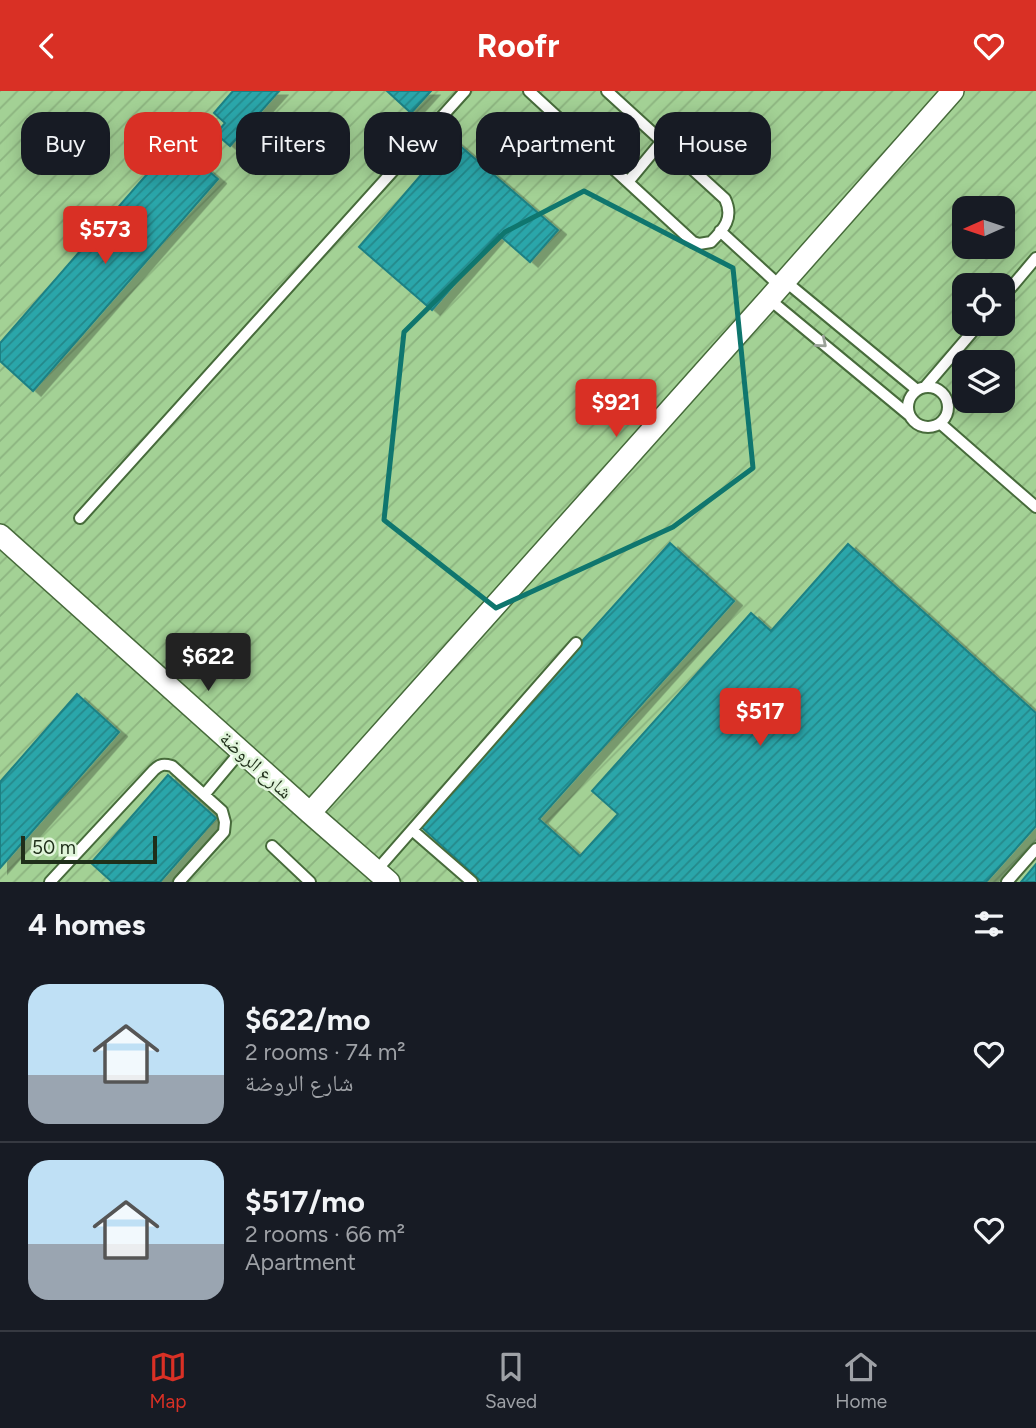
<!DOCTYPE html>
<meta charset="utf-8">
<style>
:root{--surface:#171b24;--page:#20242c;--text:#f1f3f6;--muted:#9ea1a6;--line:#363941;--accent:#d93025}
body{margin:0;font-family:Figtree,"Noto Naskh Arabic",sans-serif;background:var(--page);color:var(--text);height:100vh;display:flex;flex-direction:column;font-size:26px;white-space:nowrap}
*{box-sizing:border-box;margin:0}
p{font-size:23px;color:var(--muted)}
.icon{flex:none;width:38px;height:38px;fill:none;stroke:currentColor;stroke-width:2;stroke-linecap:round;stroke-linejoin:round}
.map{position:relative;height:791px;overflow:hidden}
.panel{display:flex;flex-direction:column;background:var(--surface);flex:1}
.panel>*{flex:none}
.guide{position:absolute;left:21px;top:21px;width:994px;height:63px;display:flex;gap:14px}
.needle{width:46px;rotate:267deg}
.buttons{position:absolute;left:952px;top:105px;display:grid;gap:14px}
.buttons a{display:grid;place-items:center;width:63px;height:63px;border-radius:14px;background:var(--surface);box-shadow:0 4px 18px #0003;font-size:35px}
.scale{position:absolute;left:21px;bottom:18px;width:136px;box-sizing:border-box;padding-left:7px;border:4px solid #1f2f1a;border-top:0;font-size:19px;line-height:24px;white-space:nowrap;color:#1f2f1a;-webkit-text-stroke:5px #e0f5da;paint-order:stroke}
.price{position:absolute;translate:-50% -60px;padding:0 16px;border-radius:7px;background:var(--accent);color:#fff;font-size:23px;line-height:46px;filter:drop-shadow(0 2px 4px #0008)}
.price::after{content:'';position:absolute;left:50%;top:42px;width:21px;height:16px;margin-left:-10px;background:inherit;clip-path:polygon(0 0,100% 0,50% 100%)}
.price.selected{background:#222;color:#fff}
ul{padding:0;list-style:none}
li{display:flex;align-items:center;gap:21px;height:175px;padding:0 28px}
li+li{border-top:2px solid var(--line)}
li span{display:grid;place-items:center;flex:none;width:196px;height:140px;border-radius:21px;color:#555}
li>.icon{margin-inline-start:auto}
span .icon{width:84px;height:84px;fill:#fffc;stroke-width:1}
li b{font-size:30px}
h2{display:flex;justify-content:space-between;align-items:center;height:84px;padding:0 28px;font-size:30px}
.pill{padding:0 24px;border-radius:21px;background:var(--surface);box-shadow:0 4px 18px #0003;font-size:24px;line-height:63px}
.pill.selected{background:var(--accent);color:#fff}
header{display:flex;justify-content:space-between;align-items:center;height:91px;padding:0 28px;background:var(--accent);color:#fff;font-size:32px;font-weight:700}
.tabs{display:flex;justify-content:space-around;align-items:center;height:98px;border-top:2px solid var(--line);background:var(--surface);font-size:19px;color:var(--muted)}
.tabs a{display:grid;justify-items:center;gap:4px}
.tabs .selected{color:var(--accent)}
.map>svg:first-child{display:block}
.industrial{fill:url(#industrial-furrows);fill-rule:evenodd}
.building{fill:url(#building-hatch);stroke:#1f8184;stroke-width:2;filter:url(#shadow)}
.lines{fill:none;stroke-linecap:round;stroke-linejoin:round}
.lane-casing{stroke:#476b3b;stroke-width:14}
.street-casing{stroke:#476b3b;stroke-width:24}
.lane{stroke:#fff;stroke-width:10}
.street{stroke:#fff;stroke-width:21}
.oneway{stroke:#9aa198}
.marked{fill:none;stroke:#0f766e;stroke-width:5;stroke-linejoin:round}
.labels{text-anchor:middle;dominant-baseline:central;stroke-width:5;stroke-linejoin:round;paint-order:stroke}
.street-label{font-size:19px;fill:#1f2f1a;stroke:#e0f5da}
</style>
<header><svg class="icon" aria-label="back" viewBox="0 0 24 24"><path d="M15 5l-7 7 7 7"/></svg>Roofr<svg class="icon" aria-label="heart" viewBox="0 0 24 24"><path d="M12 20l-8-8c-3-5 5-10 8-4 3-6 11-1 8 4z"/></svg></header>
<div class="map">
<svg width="1036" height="791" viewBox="0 0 1036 791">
<defs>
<pattern id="industrial-furrows" width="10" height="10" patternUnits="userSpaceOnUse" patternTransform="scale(1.75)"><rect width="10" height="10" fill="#a3d195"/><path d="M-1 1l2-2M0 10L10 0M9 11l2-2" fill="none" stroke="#8cb480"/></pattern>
<pattern id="building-hatch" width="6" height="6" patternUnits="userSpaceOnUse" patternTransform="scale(1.75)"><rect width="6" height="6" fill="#2ba6aa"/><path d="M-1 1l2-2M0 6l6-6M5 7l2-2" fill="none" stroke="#24888a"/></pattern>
<filter id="shadow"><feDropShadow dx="8" dy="4.5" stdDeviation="0" flood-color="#0004"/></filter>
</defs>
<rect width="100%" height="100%" fill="#b2dba5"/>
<path class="industrial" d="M0,0h1036v791h-1036zM964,117h39v39h-39zM964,194h39v39h-39zM964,271h39v39h-39z"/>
<path class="building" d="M233,0h46l-49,55 -14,-12 9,-11 -11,-10z
M387,0h44l-20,22z
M452,48l106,91 -28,32 -32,-28 -66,76 -73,-63z
M175,51l43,37 -185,212 -33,-30v-18z
M670,452l64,58 -195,218 41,37 38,-42 -26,-23 159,-178 20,18 77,-87 188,169v113l-50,56h-504l-64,-58z
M77,603l42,38 -119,136v-86z
M168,684l48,43 -56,64h-48l-21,-19z
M1036,773v18h-15z"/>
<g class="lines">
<defs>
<path id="lane" d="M529,0l164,151 6,2 12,-2c13,-13 23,-24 14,-43l-118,-108
M628,91l34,-41
M720,140l60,55
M785,190l132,109
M1003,206l33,-39
M769,208l140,116
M908 316a20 20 0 1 1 40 0a20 20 0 1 1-40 0Z
M925,296l54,-63
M941,333l95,83
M80,427l385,-427
M204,704l37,-44
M412,739l60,52
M272,755l38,36
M376,780l200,-228
M50,791l104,-112c6,-6 10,-6 18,-4l50,45 3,11 -1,10 -45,50
M1007,791l29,-33"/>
<path id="street" d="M0,444l310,278 79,69
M310,722l459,-514 184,-208"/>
</defs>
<use href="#lane" class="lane-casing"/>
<use href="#street" class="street-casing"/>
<use href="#lane" class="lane"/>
<use href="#street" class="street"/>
</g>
<defs><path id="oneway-chevron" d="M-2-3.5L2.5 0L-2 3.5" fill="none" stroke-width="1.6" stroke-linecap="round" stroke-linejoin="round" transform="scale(1.75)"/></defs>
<use class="oneway" href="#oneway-chevron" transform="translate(822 252) rotate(40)"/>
<path class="marked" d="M584,100l149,77 20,200 -80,59 -177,81 -112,-88 20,-188 101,-100z"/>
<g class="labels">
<g class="street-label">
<text transform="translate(256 674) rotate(42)">شارع الروضة</text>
</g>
</g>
</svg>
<div class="buttons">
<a><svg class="needle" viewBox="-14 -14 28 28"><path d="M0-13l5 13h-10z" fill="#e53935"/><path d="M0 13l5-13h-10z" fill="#9ea1a6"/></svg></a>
<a><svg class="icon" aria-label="locate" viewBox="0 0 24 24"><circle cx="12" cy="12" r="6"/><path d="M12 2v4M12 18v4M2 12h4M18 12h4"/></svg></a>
<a><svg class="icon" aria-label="layers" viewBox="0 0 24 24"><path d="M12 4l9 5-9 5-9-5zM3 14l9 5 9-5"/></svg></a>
</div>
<div class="scale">50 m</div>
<b class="price" style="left:105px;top:175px">$573</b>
<b class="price" style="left:616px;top:348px">$921</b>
<b class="price selected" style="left:208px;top:602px">$622</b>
<b class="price" style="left:760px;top:657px">$517</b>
<div class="guide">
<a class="pill">Buy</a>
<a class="pill selected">Rent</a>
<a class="pill">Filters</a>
<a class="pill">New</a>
<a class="pill">Apartment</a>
<a class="pill">House</a>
</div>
</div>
<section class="panel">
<h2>4 homes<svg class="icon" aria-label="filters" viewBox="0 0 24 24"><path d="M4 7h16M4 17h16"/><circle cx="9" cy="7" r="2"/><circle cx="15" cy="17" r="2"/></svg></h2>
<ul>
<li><span style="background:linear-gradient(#bfe0f5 65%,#9aa5b1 0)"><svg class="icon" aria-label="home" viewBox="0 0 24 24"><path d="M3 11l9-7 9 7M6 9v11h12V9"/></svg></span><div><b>$622/mo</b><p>2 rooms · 74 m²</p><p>شارع الروضة</p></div><svg class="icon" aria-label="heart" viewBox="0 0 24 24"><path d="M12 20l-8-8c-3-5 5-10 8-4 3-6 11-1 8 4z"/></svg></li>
<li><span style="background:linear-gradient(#bfe0f5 60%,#9aa5b1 0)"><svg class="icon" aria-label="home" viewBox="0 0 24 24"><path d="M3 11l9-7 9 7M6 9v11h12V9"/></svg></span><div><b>$517/mo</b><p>2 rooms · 66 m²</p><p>Apartment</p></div><svg class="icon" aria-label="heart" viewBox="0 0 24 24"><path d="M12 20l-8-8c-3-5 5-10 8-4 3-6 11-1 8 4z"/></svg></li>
</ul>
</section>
<nav class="tabs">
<a class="selected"><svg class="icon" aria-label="map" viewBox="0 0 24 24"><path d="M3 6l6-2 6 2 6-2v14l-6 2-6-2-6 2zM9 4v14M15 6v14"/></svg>Map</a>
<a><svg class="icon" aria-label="saved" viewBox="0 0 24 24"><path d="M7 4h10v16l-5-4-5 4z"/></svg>Saved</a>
<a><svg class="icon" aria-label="home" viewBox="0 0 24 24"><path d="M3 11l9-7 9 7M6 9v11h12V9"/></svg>Home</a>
</nav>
